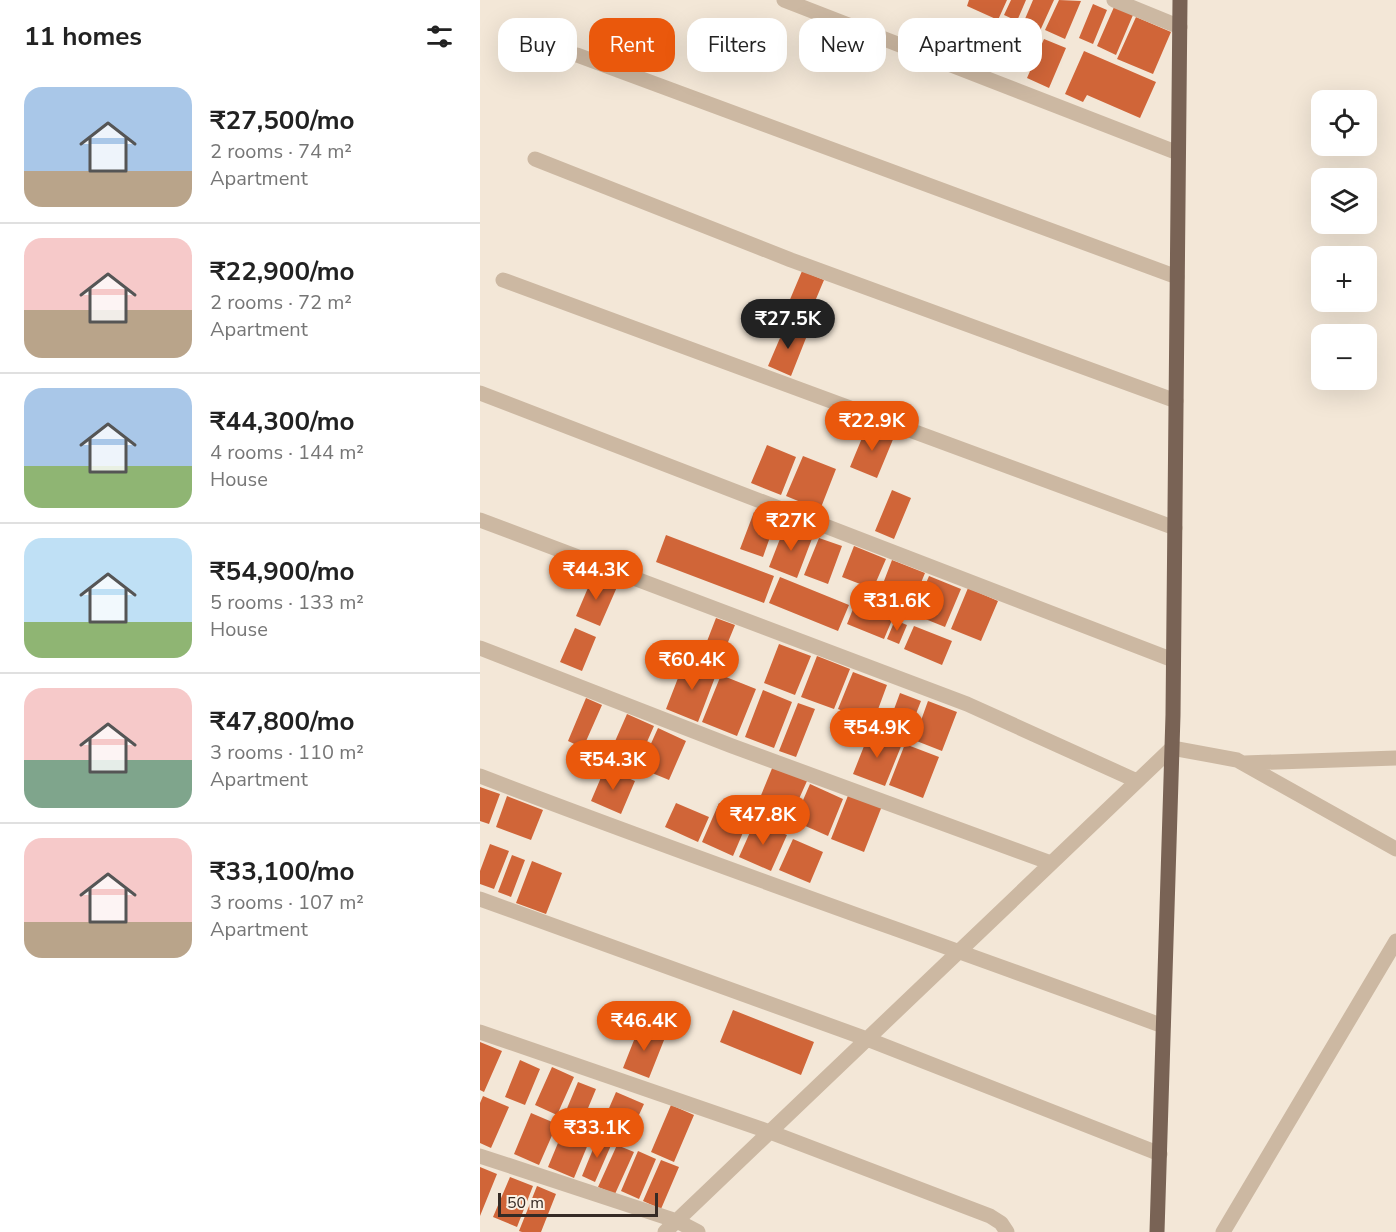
<!DOCTYPE html>
<meta charset="utf-8">
<style>
:root{--surface:#fff;--page:#f6f6f6;--text:#222;--muted:#767676;--line:#e0e0e0;--accent:#ea580c}
body{margin:0;font-family:"Nunito Sans",sans-serif;background:var(--page);color:var(--text);height:100vh;display:flex;flex-direction:column;font-size:22px;white-space:nowrap}
*{box-sizing:border-box;margin:0}
p{font-size:20px;color:var(--muted)}
.icon{flex:none;width:33px;height:33px;fill:none;stroke:currentColor;stroke-width:2;stroke-linecap:round;stroke-linejoin:round}
.map{position:relative;flex:1;overflow:hidden}
.details{display:flex;flex-direction:column;background:var(--surface);width:480px}
.details>*{flex:none}
.hud{position:absolute;left:18px;top:18px;width:570px;height:54px;display:flex;gap:12px}
.tools{position:absolute;left:831px;top:90px;display:grid;gap:12px}
.tools a{display:grid;place-items:center;width:66px;height:66px;border-radius:12px;background:var(--surface);box-shadow:0 6px 24px #0002;font-size:30px}
.scale{position:absolute;left:18px;bottom:15px;width:160px;box-sizing:border-box;padding-left:6px;border:3px solid #362b25;border-top:0;font-size:16px;line-height:21px;white-space:nowrap;color:#362b25;-webkit-text-stroke:4px #fbf1e4;paint-order:stroke}
.price{position:absolute;translate:-50% -51px;padding:0 14px;border-radius:21px;background:var(--accent);color:#fff;font-size:20px;line-height:39px;filter:drop-shadow(0 2px 3px #0008)}
.price::after{content:'';position:absolute;left:50%;top:36px;width:18px;height:14px;margin-left:-9px;background:inherit;clip-path:polygon(0 0,100% 0,50% 100%)}
.price.on{background:#222;color:#fff}
ul{padding:0;list-style:none}
li{display:flex;align-items:center;gap:18px;height:150px;padding:0 24px}
li+li{border-top:2px solid var(--line)}
li span{display:grid;place-items:center;flex:none;width:168px;height:120px;border-radius:18px;color:#555}
li>.icon{margin-inline-start:auto}
span .icon{width:72px;height:72px;fill:#fffc;stroke-width:1}
li b{font-size:26px}
h2{display:flex;justify-content:space-between;align-items:center;height:72px;padding:0 24px;font-size:26px}
.tag{padding:0 21px;border-radius:18px;background:var(--surface);box-shadow:0 6px 24px #0002;font-size:21px;line-height:54px}
.tag.on{background:var(--accent);color:#fff}
main{display:flex;flex:1;min-height:0}
.map>svg:first-child{display:block}
.building{fill:#d06538}
.lines{fill:none;stroke-linecap:round;stroke-linejoin:round}
.minor{stroke:#ccb8a2;stroke-width:15}
.major{stroke:#796355;stroke-width:15}
</style>
<main>
<section class="details">
<h2>11 homes<svg class="icon" aria-label="filters" viewBox="0 0 24 24"><path d="M4 7h16M4 17h16"/><circle cx="9" cy="7" r="2"/><circle cx="15" cy="17" r="2"/></svg></h2>
<ul>
<li><span style="background:linear-gradient(#a9c7e8 70%,#b9a48a 0)"><svg class="icon" aria-label="home" viewBox="0 0 24 24"><path d="M3 11l9-7 9 7M6 9v11h12V9"/></svg></span><div><b>₹27,500/mo</b><p>2 rooms · 74 m²</p><p>Apartment</p></div></li>
<li><span style="background:linear-gradient(#f6c9c9 60%,#b9a48a 0)"><svg class="icon" aria-label="home" viewBox="0 0 24 24"><path d="M3 11l9-7 9 7M6 9v11h12V9"/></svg></span><div><b>₹22,900/mo</b><p>2 rooms · 72 m²</p><p>Apartment</p></div></li>
<li><span style="background:linear-gradient(#a9c7e8 65%,#8fb573 0)"><svg class="icon" aria-label="home" viewBox="0 0 24 24"><path d="M3 11l9-7 9 7M6 9v11h12V9"/></svg></span><div><b>₹44,300/mo</b><p>4 rooms · 144 m²</p><p>House</p></div></li>
<li><span style="background:linear-gradient(#bfe0f5 70%,#8fb573 0)"><svg class="icon" aria-label="home" viewBox="0 0 24 24"><path d="M3 11l9-7 9 7M6 9v11h12V9"/></svg></span><div><b>₹54,900/mo</b><p>5 rooms · 133 m²</p><p>House</p></div></li>
<li><span style="background:linear-gradient(#f6c9c9 60%,#7fa58c 0)"><svg class="icon" aria-label="home" viewBox="0 0 24 24"><path d="M3 11l9-7 9 7M6 9v11h12V9"/></svg></span><div><b>₹47,800/mo</b><p>3 rooms · 110 m²</p><p>Apartment</p></div></li>
<li><span style="background:linear-gradient(#f6c9c9 70%,#b9a48a 0)"><svg class="icon" aria-label="home" viewBox="0 0 24 24"><path d="M3 11l9-7 9 7M6 9v11h12V9"/></svg></span><div><b>₹33,100/mo</b><p>3 rooms · 107 m²</p><p>Apartment</p></div></li>
</ul>
</section>
<div class="map">
<svg width="916" height="1232" viewBox="0 0 916 1232">
<rect width="100%" height="100%" fill="#f3e7d7"/>
<path class="building" d="M489,0h38l-9,20 -31,-14z
M531,0h15l-9,21 -13,-6z
M553,0h21l-15,33 -17,-7z
M579,0l22,1 -16,38 -20,-9z
M613,4l14,6 -14,34 -14,-6z
M634,7l19,8 -17,40 -19,-9z
M656,17l35,15 -18,42 -36,-15z
M525,23l24,10 -18,39 -23,-10z
M564,39l22,9 -17,40 -22,-10z
M604,51l72,31 -16,36 -53,-23 -4,7 -18,-8z
M322,271l22,9 -19,45 -22,-9z
M306,324l22,9 -17,43 -23,-10z
M387,426l27,11 -17,41 -27,-11z
M287,445l29,12 -15,38 -30,-12z
M323,456l33,13 -16,41 -34,-14z
M412,490l19,8 -17,41 -19,-8z
M274,512l22,8 -13,37 -23,-8z
M305,526l28,10 -16,42 -28,-11z
M186,535l108,41 -10,27 -108,-41z
M339,538l23,8 -14,38 -24,-9z
M374,546l32,13 -13,30 -31,-12z
M412,560l33,13 -14,34 -32,-13z
M113,576l24,11 -17,39 -24,-10z
M449,576l32,13 -16,38 -32,-13z
M300,577l69,28 -11,26 -69,-28z
M488,588l30,13 -17,40 -30,-12z
M375,604l37,16 -8,19 -37,-15z
M236,618l19,7 -18,44 -18,-7z
M415,620l12,5 -8,19 -12,-5z
M434,626l38,15 -10,24 -38,-16z
M95,628l21,9 -14,34 -22,-9z
M299,644l32,12 -16,39 -31,-12z
M337,656l33,13 -16,40 -33,-12z
M205,660l32,12 -19,50 -32,-13z
M373,672l34,13 -14,38 -35,-14z
M241,675l35,14 -19,47 -35,-14z
M283,690l29,12 -18,46 -29,-11z
M420,693l21,8 -15,38 -20,-8z
M106,698l16,7 -19,43 -15,-7z
M448,701l29,11 -15,39 -28,-11z
M318,703l17,6 -19,48 -17,-6z
M147,714l27,12 -18,41 -27,-12z
M178,728l28,13 -17,39 -29,-12z
M390,731l32,13 -17,42 -32,-12z
M425,744l34,13 -16,41 -34,-13z
M293,766l34,15 -17,38 -33,-14z
M125,768l30,13 -14,33 -30,-13z
M330,784l33,15 -15,37 -34,-15z
M0,787l20,7 -11,30 -9,-3z
M369,793l33,13 -18,46 -33,-13z
M27,796l36,14 -12,30 -35,-13z
M196,803l33,14 -11,25 -33,-15z
M239,803l31,13 -17,40 -31,-14z
M275,821l32,14 -16,36 -32,-14z
M313,839l30,13 -13,31 -31,-13z
M10,844l19,7 -15,38 -14,-5v-13z
M32,855l13,5 -14,37 -13,-5z
M52,861l30,12 -16,41 -30,-11z
M253,1010l81,32 -13,33 -81,-33z
M160,1025l26,10 -17,43 -26,-10z
M0,1042l22,9 -18,41 -4,-2z
M40,1060l20,9 -15,36 -20,-8z
M72,1067l22,10 -17,38 -22,-10z
M98,1082l18,7 -15,36 -18,-7z
M136,1092l28,12 -17,37 -27,-12z
M3,1096l26,11 -18,41 -11,-5v-40z
M191,1105l23,10 -20,47 -23,-10z
M51,1113l26,11 -18,41 -25,-11z
M85,1126l26,11 -17,41 -26,-11z
M118,1137l14,6 -17,39 -13,-6z
M137,1145l17,7 -19,42 -17,-7z
M158,1151l18,8 -17,40 -18,-8z
M181,1160l18,7 -18,42 -18,-8z
M0,1167l17,7 -17,42z
M30,1177l23,9 -16,41 -24,-10z
M57,1186l19,8 -15,38h-19l-3,-1z"/>
<g class="lines">
<path class="minor" d="M304,0l394,153
M634,0l66,27
M97,55l600,222
M55,159l256,101 385,141
M23,280l672,248
M0,393l693,267
M0,520l487,184 170,77
M0,648l252,98 319,117
M764,763l152,-5
M0,776c226,87 456,166 683,250
M0,899l387,140 293,115
M0,1032l290,100 220,84 11,7 6,9
M0,1156l197,65 21,11
M185,1232l507,-484 65,12 159,89
M743,1232l173,-291"/>
<path class="major" d="M677,1232l16,-517 7,-715"/>
</g>
</svg>
<div class="tools">
<a><svg class="icon" aria-label="locate" viewBox="0 0 24 24"><circle cx="12" cy="12" r="6"/><path d="M12 2v4M12 18v4M2 12h4M18 12h4"/></svg></a>
<a><svg class="icon" aria-label="layers" viewBox="0 0 24 24"><path d="M12 4l9 5-9 5-9-5zM3 14l9 5 9-5"/></svg></a>
<a>+</a>
<a>−</a>
</div>
<div class="scale">50 m</div>
<b class="price on" style="left:308px;top:350px">₹27.5K</b>
<b class="price" style="left:392px;top:452px">₹22.9K</b>
<b class="price" style="left:311px;top:552px">₹27K</b>
<b class="price" style="left:116px;top:601px">₹44.3K</b>
<b class="price" style="left:417px;top:632px">₹31.6K</b>
<b class="price" style="left:212px;top:691px">₹60.4K</b>
<b class="price" style="left:397px;top:759px">₹54.9K</b>
<b class="price" style="left:133px;top:791px">₹54.3K</b>
<b class="price" style="left:283px;top:846px">₹47.8K</b>
<b class="price" style="left:164px;top:1052px">₹46.4K</b>
<b class="price" style="left:117px;top:1159px">₹33.1K</b>
<div class="hud">
<a class="tag">Buy</a>
<a class="tag on">Rent</a>
<a class="tag">Filters</a>
<a class="tag">New</a>
<a class="tag">Apartment</a>
</div>
</div>
</main>
